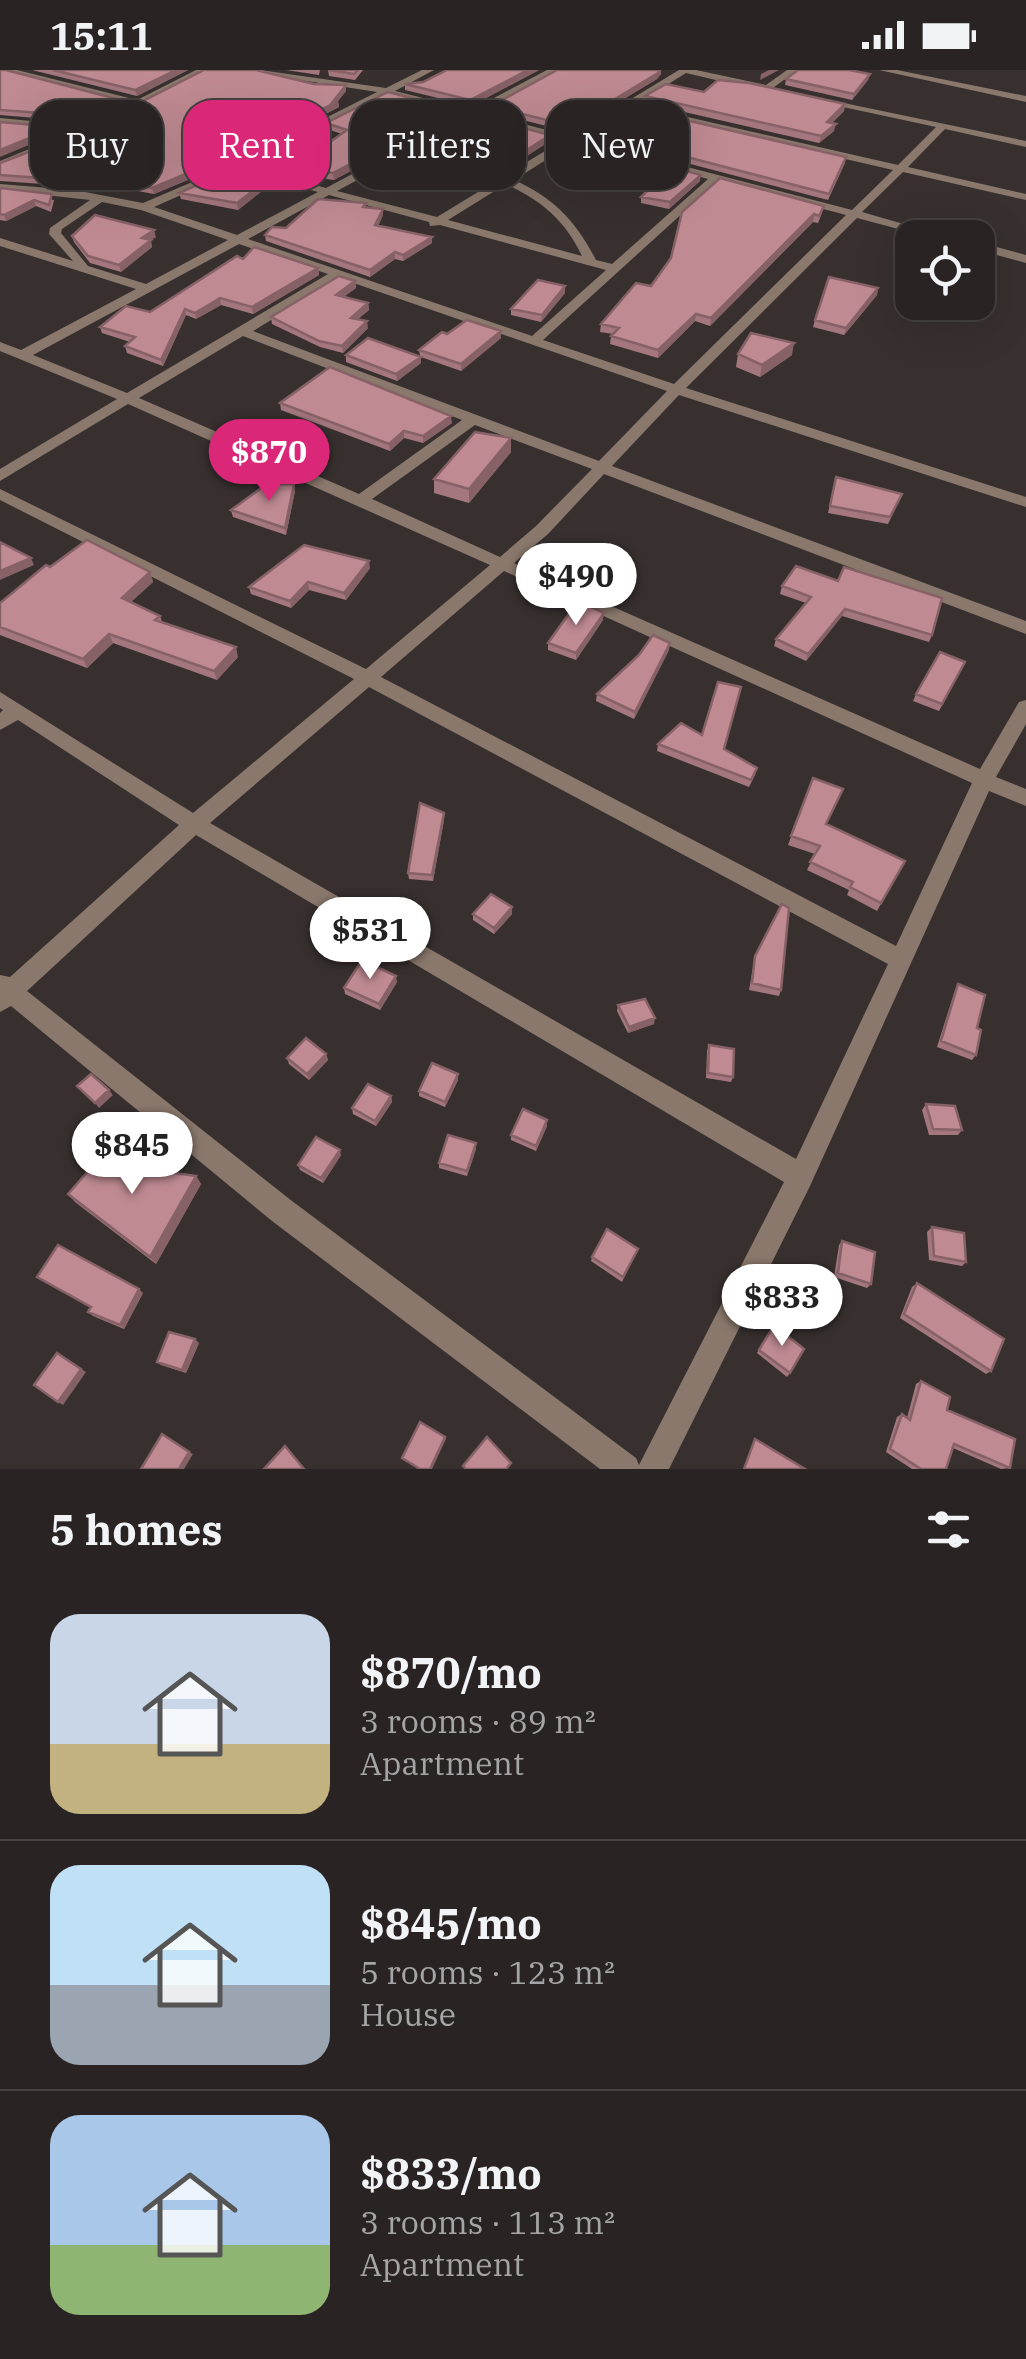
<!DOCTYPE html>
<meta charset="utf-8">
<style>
:root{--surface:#292423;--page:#312c2b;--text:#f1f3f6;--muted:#a5a4a6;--line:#454141;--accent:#db2777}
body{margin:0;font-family:"IBM Plex Serif",serif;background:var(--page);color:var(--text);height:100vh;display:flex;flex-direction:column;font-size:38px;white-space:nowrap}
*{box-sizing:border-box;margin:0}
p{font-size:32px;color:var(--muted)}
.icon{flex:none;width:55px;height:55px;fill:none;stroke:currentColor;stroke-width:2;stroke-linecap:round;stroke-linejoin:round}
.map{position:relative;height:1399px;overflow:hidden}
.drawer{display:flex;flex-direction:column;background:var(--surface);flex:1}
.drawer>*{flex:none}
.guide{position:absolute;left:30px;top:30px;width:968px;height:90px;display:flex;gap:20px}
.fabs{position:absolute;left:895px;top:150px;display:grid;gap:20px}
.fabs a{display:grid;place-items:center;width:100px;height:100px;border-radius:20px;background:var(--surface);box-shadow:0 10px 40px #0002,0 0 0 2px var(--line);font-size:50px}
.price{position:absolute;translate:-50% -85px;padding:0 22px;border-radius:35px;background:#fff;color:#222;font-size:32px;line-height:65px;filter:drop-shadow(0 2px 5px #0008)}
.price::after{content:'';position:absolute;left:50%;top:60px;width:30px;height:22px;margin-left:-15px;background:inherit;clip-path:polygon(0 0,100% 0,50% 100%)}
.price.on{background:var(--accent);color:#fff}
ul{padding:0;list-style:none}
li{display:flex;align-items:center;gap:30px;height:250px;padding:0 50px}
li+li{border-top:2px solid var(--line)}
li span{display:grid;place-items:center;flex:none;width:280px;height:200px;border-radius:30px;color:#555}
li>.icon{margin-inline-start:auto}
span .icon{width:120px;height:120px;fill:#fffc;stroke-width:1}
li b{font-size:42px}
h2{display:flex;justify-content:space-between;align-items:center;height:120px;padding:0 50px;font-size:42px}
.tag{padding:0 35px;border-radius:30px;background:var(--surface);box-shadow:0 10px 40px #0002,0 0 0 2px var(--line);font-size:35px;line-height:90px}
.tag.on{background:var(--accent);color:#fff}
.status{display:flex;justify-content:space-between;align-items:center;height:70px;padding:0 50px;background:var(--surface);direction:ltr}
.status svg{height:28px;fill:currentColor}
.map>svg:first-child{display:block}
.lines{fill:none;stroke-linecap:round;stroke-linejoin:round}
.street{fill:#8a786c;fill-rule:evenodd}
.wall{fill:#a4777e}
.shaded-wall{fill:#866166}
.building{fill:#bf8a92;stroke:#866166;stroke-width:2.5}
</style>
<div class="status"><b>15:11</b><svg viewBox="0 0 49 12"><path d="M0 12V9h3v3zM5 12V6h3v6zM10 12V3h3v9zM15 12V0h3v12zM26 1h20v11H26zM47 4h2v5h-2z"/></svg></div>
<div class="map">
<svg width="1026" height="1399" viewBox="0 0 1026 1399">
<rect width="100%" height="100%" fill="#37302f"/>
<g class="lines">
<path class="street" d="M1,0h16l120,30 59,-30h12l-115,59 18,16 3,22 -29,25 58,11 89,-38 145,-73 -141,-22h24l126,18 36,-18h12l-39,21 76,19 76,-40h12l-78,43 89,23 109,-66h17l70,15 21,-15h11l-31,22 -81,-19 -51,32 263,60 38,-38 -121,-26v-4l211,44v6l-81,-18 -37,38 118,27v6l-123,-28 -41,40 90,26h-20l-75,-20 -171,170 340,109v10l-347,-112 -67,71 414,155v13l-422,-160 -56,60 -34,29 466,206 39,-67 7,-2v24l-30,53 30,12v17l-37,-15 -179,395 -141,283h-69l-328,-248 -261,-215 -11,6v-37l10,2 169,-152 -161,-105 -18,10v-17l3,-3 -3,-2v-16l193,121 161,-134 -354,-179v-11l366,180 124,-104 -362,-161 -128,77v-12l117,-70 -117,-48v-9l21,8 115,-61 -136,-43v-8l73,23 -24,-27 1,-6 40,-28 -90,-10v-6l74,6 30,-24 -3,-20 -16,-13 -85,35v-7l73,-30 -73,-7v-6l84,8 45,-22zM388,24l76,20 -138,74 -80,-22zM628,39l265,61 -41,40 -272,-71zM474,47l89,23 -126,77 -100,-26zM573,73l135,36 -96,85 -16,-4c-20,-39 -42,-62 -82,-80zM237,100l81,22 -81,43 -83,-28zM718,111l128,34 -172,169 -131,-44zM506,114c36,17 59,36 76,72l-134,-36zM329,125l100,27 1,4 10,-1 166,45 -74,66 -284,-97zM102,132l39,8 87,30 -82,44 -58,-18 -27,-33 1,-4zM239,174l89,30 -201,119 -94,-38zM339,208l328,113 -68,70 -346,-130zM243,266l219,84 -103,74 -220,-96zM475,355l117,44 -56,57 -36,31 -128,-58zM504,501l468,212 -76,163 -515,-269zM369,617l519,277 -92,195 -586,-336zM196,765l588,347 -145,283 -3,-7 -344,-257 -265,-210z
M879,0h18l129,26v6z
M978,172l48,13v8l-48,-13z"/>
</g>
<path class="wall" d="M0,0l118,35 -35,17 -83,-7z
M32,0h156l-51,26z
M286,0h34l-1,5z
M328,0h35l-8,10 -26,-4z
M539,0l-68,36 -66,-16v-6z
M661,4l-4,5 -65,39 -14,-3 -16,15 -71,-18v-6z
M870,4l-2,6 -16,20 -67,-15 1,-6z
M314,14l32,1v6l-8,10 1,6 -31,16 -26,-9 -14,5 -22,-8 -35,43 8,8 -13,7 1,3 -53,22 -54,-10 -2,-6 18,-18 -2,-16 -14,-14 -2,-6z
M704,22l141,12 -1,7 -12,12 2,8 -15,12 -174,-40v-7z
M454,45l-120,65 -40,-5 -1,-7 49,-34 -15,-5 -1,-6z
M613,47l232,46 -17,37 -199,-52v-6l16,-12 -32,-7z
M550,71l-68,44 -88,-20 -1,-6z
M98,78l2,16 -20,17 -21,-4 -2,8 -57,-4v-18z
M587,103l113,8 -31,28 -28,-6v-6l6,-6 -60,-11z
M267,117l-29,23 -57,-11 -2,-6z
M0,118l54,12 -3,12 -15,-6 -30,15 -6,-1z
M366,133v5l17,1v6l-5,11 54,11v6l-29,18 -8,-2 -25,18 -104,-36 -1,-6z
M822,143l-4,10 -5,-1 -103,104 -15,-5 -37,37 -48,-14 1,-8 2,-2 -13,-2 1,-8 50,-38 20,-28z
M72,166l84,1 -6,3 2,7 -31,25 -31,-9 -16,-21z
M243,189l75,9 1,7 -66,39 -32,-9 -25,14 -10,-4 -23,51 -36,-13 -2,-7 5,-4 -28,-9 -2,-6 50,-15z
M355,211l1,7 -13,9 25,6 1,7 -11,9 10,9 -25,25 -23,-6 -48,-23 -1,-7z
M565,216v7l-24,29 -30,-7v-6z
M878,218l-1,7 -33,40 -31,-8 2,-7z
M447,264l54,4 -40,33 -40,-14v6l-24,18 -51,-19v-7l74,1 -1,-6z
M738,284l54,1 -32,22 -24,-10z
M280,333l172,20 -29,20 -19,-5 -14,13 -109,-41z
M511,368v14l-42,51 -35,-10v-14z
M836,407l63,24 -11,23 -60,-11z
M295,421l-9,44 -53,-18 -2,-7z
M50,497l100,5 3,10 -22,20 29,14 2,6 76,35 -21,23 -104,-37 -26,25 -87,-33v-32z
M370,498l-24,32 -37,-10 -18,18 -40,-14 -2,-7z
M782,516l150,49 -3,7 -87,-26 -36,45 -32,-15 2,-7 30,-36 -26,-9z
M603,550l-27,40 -28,-10v-7z
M669,580l-35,69 -38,-18 1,-7z
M965,592l-26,49 -26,-10 3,-7z
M658,674l67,5 32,19 -2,7 -6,12 -92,-36z
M813,708l14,46 78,37 -28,50 -30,-16 2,-5 -42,-20 8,-16 -27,-9z
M444,743v7l-11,61 -24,-2 -1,-6z
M473,844h39l-18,20 -21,-14z
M755,886l26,34 -2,6 -30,-6z
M397,912l-17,28 -35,-16 -1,-6z
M958,914l19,44 -1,27 -4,5 -35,-13 18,-57z
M618,935l36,19 -26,9 -11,-22z
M709,975l24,32 -2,5 -25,-4 1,-27z
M326,984l2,6 -19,20 -20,-16 -2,-6z
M458,1004v6l-13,27 -26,-11v-5z
M391,1026l1,6 -16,24 -23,-12 -1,-6z
M926,1034l36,26 -4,5h-29l-7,-25z
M547,1050v6l-11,25 -25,-11v-5z
M476,1073v6l-9,27 -28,-8v-5z
M341,1085l-18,28 -23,-13 -2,-5z
M153,1100l43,6 5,8 -45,80 -81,-62 -7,-8z
M932,1157l34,35 -4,4 -33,-6 -2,-28z
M842,1171l29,43 -4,4 -33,-11 5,-32z
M638,1179l-16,33 -31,-21 1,-4z
M37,1207l106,16 -19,36 -31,-13 -5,-4 3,-4z
M917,1213l74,88 -5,3 -86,-56 12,-31z
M774,1255l16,48 -3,4 -30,-24z
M199,1273l-13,30 -25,-8 -4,-3z
M921,1311l26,29 63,58 -9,1 -48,-21 -7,21h-34l-26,-17 11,-35 5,-3 5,4 9,-34z"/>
<path class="shaded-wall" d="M176,0h12l-51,26 -2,-6z
M528,0h11l-68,36 -1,-6z
M661,0v4l-4,5 -65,39v-5z
M769,0h10l-19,10 1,-6z
M870,4l-2,6 -16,20 2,-6z
M346,15v6l-8,10 1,6 -31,16 -1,-6 25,-14z
M117,29l1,6 -35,17 -1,-6z
M845,34l-1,7 -19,18 2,-7z
M245,35l1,6 -39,48 -1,-6z
M281,38l1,6 -14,5 -1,-6z
M454,39v6l-120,65 -1,-7z
M578,40v5l-16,15v-6z
M836,54l-2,7 -15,12 2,-7z
M56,57l2,6 -58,24v-7z
M550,65v6l-68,44v-6z
M98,78l2,16 -20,17 -2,-6z
M217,86l2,6 -13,7 1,3 -53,22 -2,-6 50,-23z
M701,105l-1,6 -31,28 1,-7z
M266,111l1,6 -29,23 -1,-7z
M34,130l2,6 -30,15 -2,-6z
M383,139v6l-7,16 -1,-6z
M814,144l-1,8 -103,104 1,-8z
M154,160l2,7 -13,7 -1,-6z
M432,167v6l-29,18v-6z
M151,170l1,7 -31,25 -2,-7z
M395,182v7l-25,18v-7z
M318,198l1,7 -66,39 -1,-7z
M355,211l1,7 -19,14 -1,-7z
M565,216v7l-24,29 1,-7z
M878,218l-1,7 -33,40 2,-7z
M220,228l1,7 -25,14 -1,-6z
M368,233l1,7 -18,14v-6z
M185,239l1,6 -23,51 -2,-6z
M696,244l-1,7 -37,37v-8z
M367,251l1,7 -25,25 -1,-7z
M501,261v7l-40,33v-7z
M794,273l-2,12 -32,22 2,-12z
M421,287v6l-24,18 -1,-7z
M451,346l1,7 -29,20v-7z
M404,361v7l-14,13 -1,-7z
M511,368v14l-42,51v-14z
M294,414l1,7 -9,44 -1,-7z
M31,488l3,7 -34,15v-9z
M369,491l1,7 -24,32 -2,-7z
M150,502l3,10 -28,25 -3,-9z
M308,512l1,8 -18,18 -1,-7z
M845,539l-3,7 -36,45 2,-7z
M604,543l-1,7 -27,40v-7z
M109,564l4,9 -26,25 -4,-9z
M670,573l-1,7 -35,69 1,-7z
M236,577l2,10 -21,23 -3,-9z
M444,743v7l-11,61 -1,-6z
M512,837v7l-18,20v-6z
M396,906l1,6 -17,28 -1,-6z
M655,948l-1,6 -26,9 1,-6z
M326,984l2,6 -19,20 -2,-6z
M458,1004v6l-13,27v-5z
M109,1020l4,5 -14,13 -4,-5z
M391,1026l1,6 -16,24 -1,-5z
M547,1050v6l-11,25v-5z
M476,1073v6l-9,27v-5z
M340,1080l1,5 -18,28 -2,-5z
M196,1106l5,8 -45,80 -6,-7z
M139,1219l4,4 -19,36 -4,-4z
M195,1269l4,4 -13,30 -4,-3z
M81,1299l5,3 -23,33 -5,-3z
M445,1367l1,2 -14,30h-2z
M189,1382l4,2 -9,15h-5z"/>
<path class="building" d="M0,0h6l111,29 -35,17 -82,-6z
M53,0h123l-41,20z
M204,0h52l58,14 32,1 -14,18 6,-2 -31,16 -26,-9 -14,5 -22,-8 -39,48 11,3 -15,9 3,1 -53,22 -54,-10 18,-18 -3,-21 -15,-15z
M328,0h30l-4,4z
M447,0h81l-58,30 -65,-16 18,-2z
M557,0h103l-2,3 -66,40 -14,-3 -16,14 -71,-18z
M798,0h51l21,4 -16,20 -68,-15z
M718,10l31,3 96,21 -18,18 9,2 -15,12 -176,-40 21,-12 38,8z
M388,22l66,17 -121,64 -40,-5 54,-38 -21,-7z
M629,37l217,50 -17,37 -200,-52 22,-17 -38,-8z
M474,45l76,20 -68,44 -89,-20z
M0,52l56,5 -56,23z
M83,61l13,11 2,16 -20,17 -21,-4 -2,8 -55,-4v-12z
M615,82l86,23 -31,27 -29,-5 11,-11 -65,-13z
M228,101l38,10 -29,22 -58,-10z
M720,108l104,28 -5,10 -5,-2 -103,104 -15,-4 -38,36 -47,-14 8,-8 -18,-4 35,-41 15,3 20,-28 11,-46z
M0,118l52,6 -3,11 -15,-5 -30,15 -4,-1z
M318,129l48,4 -3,4 20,2 -8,16 57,12 -29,18 -8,-3 -25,18 -105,-35 7,-8 14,1z
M95,145l59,15 -12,8 9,2 -32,25 -31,-9 -16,-20z
M254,177l64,21 -66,39 -32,-9 -25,15 -10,-4 -24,51 -36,-14 10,-9 -35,-10 26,-21 24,6 87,-56 6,3z
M339,206l16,5 -19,14 32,8 -17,15 16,3 -25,25 -23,-5 -48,-24z
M829,207l49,11 -32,40 -31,-8z
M538,210l27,6 -23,29 -31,-6z
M467,250l34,11 -40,33 -42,-14 23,-18 5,2z
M751,263l43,10 -32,22 -24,-11z
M368,268l53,19 -25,17 -50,-19z
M330,297l121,49 -28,20 -19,-5 -15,13 -109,-41z
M475,362l36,6 -42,51 -35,-10z
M836,407l66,17 -12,23 -60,-11z
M267,414h27l-9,44 -54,-18z
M87,470l63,32 -28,26 38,18 -5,4 81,27 -22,24 -105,-37 -26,25 -83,-32v-24l46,-38 4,2z
M0,472l31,16 -31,13z
M304,475l65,16 -25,32 -36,-11 -18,19 -41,-14z
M796,496l42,15 6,-14 98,31 -10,37 -87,-26 -37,45 -32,-15 35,-42 -29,-11z
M578,531l26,12 -28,40 -28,-10z
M653,565l17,8 -35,69 -38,-18 42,-39z
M940,582l25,10 -23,42 -26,-10z
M718,612l23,5 -17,62 33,19 -6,12 -93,-36 23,-21 21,12z
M813,708l30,11 -17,35 79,37 -24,42 -31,-16 3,-5 -43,-20 10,-16 -29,-10z
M420,733l24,10 -12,62 -24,-2z
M491,824l21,13 -18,21 -21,-14z
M782,834l7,4 -8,82 -29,-7 3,-27z
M362,890l34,16 -17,28 -35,-16z
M958,914l27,11 -8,33 4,2 -5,25 -35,-14z
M645,929l10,19 -26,9 -11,-22z
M306,968l20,16 -19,20 -20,-16z
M709,975l25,4 -1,28 -25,-4z
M432,993l26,11 -13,28 -26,-11z
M91,1004l18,16 -14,13 -18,-17z
M368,1014l23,12 -16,25 -23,-13z
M926,1034l29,2 7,24 -29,-1z
M523,1039l24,11 -11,26 -25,-11z
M448,1065l28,8 -9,28 -28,-8z
M316,1067l24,13 -19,28 -23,-13z
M114,1072l39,28 43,6 -46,81 -82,-63z
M932,1157l32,6 2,29 -32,-6z
M607,1159l31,20 -15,28 -31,-20z
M842,1171l33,11 -4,32 -33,-11z
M58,1175l81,44 -19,36 -32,-13 3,-5 -54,-30z
M917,1213l87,56 -13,32 -87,-57z
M774,1255l30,24 -14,24 -31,-23z
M169,1262l26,7 -13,31 -25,-8z
M57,1283l24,16 -23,33 -24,-17z
M921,1311l29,16 -3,13 68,29 -5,29 -56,-24 -8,25h-25l-31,-20 12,-35 8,6z
M420,1352l25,15 -15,32h-10l-18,-11z
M162,1364l27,18 -10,17h-38z
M487,1367l24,26 -5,6h-40l-3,-3z
M755,1369l50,30h-61z
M285,1376l19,23h-40z"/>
</svg>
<div class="fabs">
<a><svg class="icon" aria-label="locate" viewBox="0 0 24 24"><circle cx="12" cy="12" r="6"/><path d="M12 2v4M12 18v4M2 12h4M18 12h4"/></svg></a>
</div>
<b class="price on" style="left:269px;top:434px">$870</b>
<b class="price" style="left:576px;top:558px">$490</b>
<b class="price" style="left:370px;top:912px">$531</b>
<b class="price" style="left:132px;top:1127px">$845</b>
<b class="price" style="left:782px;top:1279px">$833</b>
<div class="guide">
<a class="tag">Buy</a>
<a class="tag on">Rent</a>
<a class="tag">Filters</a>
<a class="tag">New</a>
</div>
</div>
<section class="drawer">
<h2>5 homes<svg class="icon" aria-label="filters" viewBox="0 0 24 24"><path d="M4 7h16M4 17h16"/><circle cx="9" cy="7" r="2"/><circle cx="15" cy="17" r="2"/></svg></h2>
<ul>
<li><span style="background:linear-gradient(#c9d6e8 65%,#c2b280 0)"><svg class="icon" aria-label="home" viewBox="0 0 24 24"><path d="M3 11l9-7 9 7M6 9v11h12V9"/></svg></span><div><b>$870/mo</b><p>3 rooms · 89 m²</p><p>Apartment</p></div></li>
<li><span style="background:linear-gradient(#bfe0f5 60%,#9aa5b1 0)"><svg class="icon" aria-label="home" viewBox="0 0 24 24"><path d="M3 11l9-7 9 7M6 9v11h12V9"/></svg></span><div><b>$845/mo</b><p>5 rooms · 123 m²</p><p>House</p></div></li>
<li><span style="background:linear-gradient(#a9c7e8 65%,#8fb573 0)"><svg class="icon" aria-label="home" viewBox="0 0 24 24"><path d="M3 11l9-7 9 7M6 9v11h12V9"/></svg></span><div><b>$833/mo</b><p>3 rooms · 113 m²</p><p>Apartment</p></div></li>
</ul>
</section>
